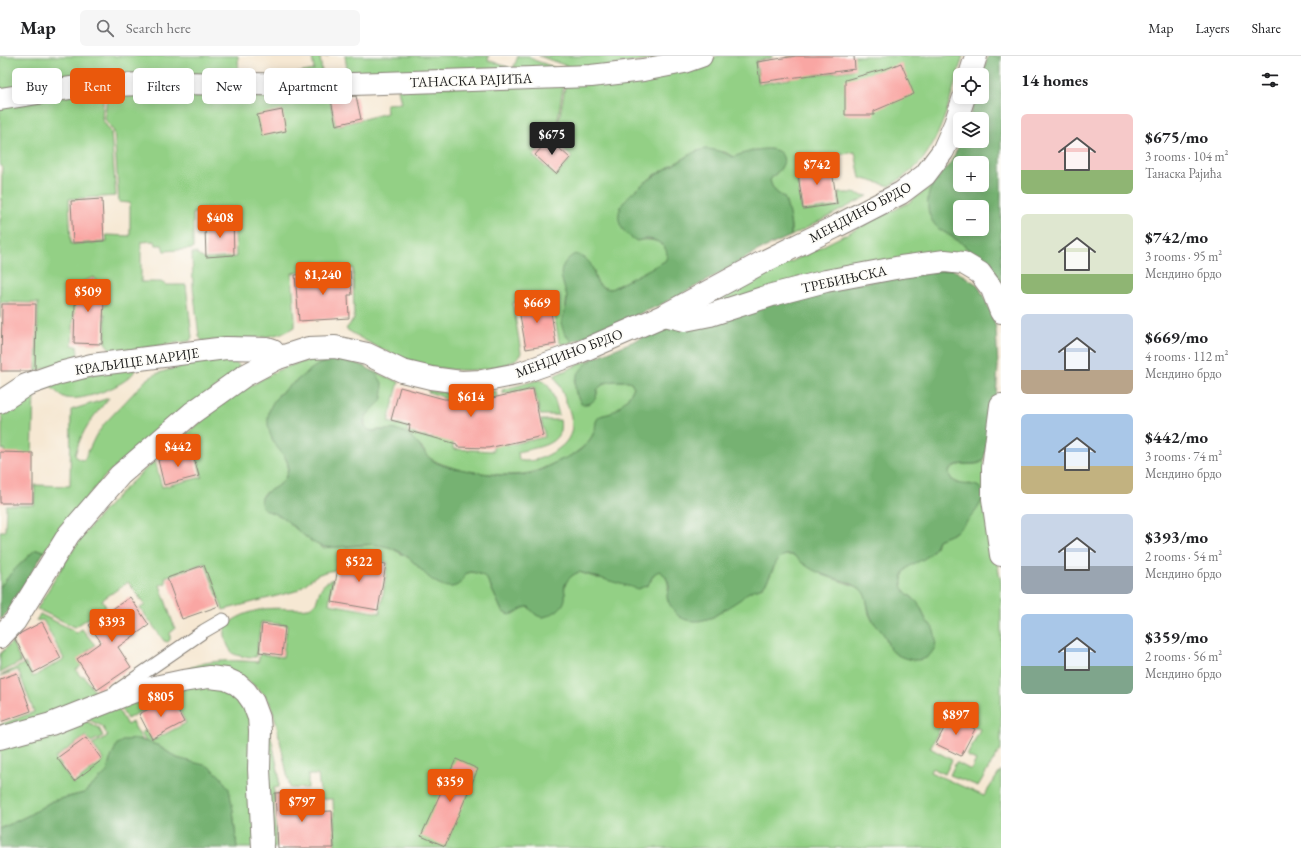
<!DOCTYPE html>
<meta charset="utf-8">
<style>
:root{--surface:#fff;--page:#f6f6f6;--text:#202124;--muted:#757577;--line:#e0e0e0;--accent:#ea580c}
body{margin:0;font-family:"EB Garamond",serif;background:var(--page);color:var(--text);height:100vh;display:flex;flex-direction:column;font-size:15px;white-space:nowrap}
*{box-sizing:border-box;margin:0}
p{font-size:13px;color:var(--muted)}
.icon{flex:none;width:22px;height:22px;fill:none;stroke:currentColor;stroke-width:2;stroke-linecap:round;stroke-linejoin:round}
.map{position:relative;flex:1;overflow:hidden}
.details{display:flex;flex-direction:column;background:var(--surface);width:300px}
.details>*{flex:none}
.hud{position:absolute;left:12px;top:12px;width:380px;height:36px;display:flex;gap:8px}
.controls{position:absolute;left:953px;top:12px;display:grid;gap:8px}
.controls a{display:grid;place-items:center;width:36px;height:36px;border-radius:6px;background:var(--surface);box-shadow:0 2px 10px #0003;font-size:20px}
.price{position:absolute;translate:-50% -34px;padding:0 9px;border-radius:4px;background:var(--accent);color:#fff;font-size:13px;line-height:26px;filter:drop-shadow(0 1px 2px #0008)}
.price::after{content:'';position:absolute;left:50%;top:24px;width:12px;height:9px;margin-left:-6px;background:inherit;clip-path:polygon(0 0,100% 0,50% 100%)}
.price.current{background:#222;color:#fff}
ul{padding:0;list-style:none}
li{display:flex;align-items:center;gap:12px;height:100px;padding:0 20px}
li span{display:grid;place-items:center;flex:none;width:112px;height:80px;border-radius:6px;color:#555}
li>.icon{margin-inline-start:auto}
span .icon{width:48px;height:48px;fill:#fffc;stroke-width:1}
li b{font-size:17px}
h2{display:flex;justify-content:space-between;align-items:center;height:48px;padding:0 20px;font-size:17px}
.pill{padding:0 14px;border-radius:6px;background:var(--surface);box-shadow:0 2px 10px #0003;font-size:14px;line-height:36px}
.pill.current{background:var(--accent);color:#fff}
header{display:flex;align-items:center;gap:24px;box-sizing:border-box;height:56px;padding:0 20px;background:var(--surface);border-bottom:1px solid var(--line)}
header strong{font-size:19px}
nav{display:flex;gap:22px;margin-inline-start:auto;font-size:14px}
.search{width:280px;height:36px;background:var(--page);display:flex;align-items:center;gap:10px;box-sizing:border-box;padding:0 14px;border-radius:6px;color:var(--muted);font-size:15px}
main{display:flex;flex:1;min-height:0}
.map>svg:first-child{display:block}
.green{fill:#93d085;stroke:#587650}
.forest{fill:#76b272;stroke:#496747;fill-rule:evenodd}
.building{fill:#f9a6a3}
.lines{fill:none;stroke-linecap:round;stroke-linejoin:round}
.service-casing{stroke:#898278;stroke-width:15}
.minor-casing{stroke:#898278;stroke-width:24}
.tertiary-casing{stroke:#898278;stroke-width:24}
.service{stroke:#fff;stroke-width:13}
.minor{stroke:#fff;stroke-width:22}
.tertiary{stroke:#fff;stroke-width:22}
.labels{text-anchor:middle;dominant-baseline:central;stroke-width:3.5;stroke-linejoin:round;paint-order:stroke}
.street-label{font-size:14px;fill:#1c1c1c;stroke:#fdfcf7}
</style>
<header>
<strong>Map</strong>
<div class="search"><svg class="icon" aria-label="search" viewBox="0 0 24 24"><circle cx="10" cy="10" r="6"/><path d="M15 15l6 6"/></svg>Search here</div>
<nav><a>Map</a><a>Layers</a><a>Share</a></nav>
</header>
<main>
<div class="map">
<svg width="1001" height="792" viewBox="0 0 1001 792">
<rect width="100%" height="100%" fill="#fdfcf7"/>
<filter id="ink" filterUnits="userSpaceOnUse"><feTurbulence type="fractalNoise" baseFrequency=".025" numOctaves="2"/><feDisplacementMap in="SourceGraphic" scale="8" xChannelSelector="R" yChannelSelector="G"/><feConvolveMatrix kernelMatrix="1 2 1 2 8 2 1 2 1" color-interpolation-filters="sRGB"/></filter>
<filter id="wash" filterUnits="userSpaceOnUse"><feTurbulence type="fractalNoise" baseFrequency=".012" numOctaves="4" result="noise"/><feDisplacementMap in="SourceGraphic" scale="16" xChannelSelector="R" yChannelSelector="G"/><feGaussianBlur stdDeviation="0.9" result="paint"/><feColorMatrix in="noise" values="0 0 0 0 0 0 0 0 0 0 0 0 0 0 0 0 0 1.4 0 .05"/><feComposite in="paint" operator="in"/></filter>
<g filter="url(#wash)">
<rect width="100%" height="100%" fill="#f6e8d3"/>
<path class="green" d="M0,0h238l1,24 -239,15z
M312,0h16l-8,1 3,22 -30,-4 5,-2 16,-3z
M345,0h144l-1,4 25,9 5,-13h11l5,4 17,6 7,5 -210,5z
M539,0h141l-102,14z
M718,0h54v2l-16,3 3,23 31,-5 -3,-23h25l3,19 37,-5 -2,-14h113c-11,35 -18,73 -40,103 -8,11 -22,19 -33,27l-30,-8 -5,-26 -60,11 7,48 38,-5 -2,-13h14l16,3 -77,40v-11l-7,-28c-8,-4 -12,-8 -14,-17l12,-13 -25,-17 -24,7 -8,-5 -28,-1 -44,25 -24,21 8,44c13,-4 38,2 29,20l-55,28c-12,-1 -17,-8 -17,-19l-31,13 4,13 -2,14 2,27 5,5 -7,2h-4l-2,-3 -8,-45 -38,7 8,50c-5,9 -13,11 -22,13 -51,14 -110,-9 -153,-37l8,-10 -1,-51 -61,5 3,48v6c-20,14 -69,12 -93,14l-3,-5 -6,-49 -1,-34h5v2l8,4 31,-2 -1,-28 3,-4 -1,-15 -44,3v36l-29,2 -2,-6h-6l-1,-4 -14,1v40h20l5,3h20l6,52 -2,4 -73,11 -7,-3 -4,-5 -1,-30h-19l20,-10 -12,-27 -26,11 11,25h-5l-2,32 5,1 1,8 -4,5 -38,12 2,-68 -38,-1v16v-99h1l1,-53 -2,-1v-60l104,-14 -2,28 9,13 5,64 -47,3 2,45 36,-2 -1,-7 24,1v-33l-11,-1 -5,-70 -9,-13 2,-29 249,1 -27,5 7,30 51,-13 -1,-9 15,-1 -3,-14 166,-8 -10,61 -6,-4 -15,18 23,20 16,-19 -17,-14 11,-62 133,-18z
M935,127l-5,7v25l3,7 6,6 24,16 19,20 -266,38 41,-23 151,-76z
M596,301l-5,4 -16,19 1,14 21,1v-5c8,-9 13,-9 25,-9 4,0 5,-1 9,1l3,5c-3,8 -16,23 -24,27 -4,2 -8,0 -11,4 -4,3 -2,6 -4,11 -2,8 -9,16 -16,21 -5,5 -12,7 -18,10 -10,4 -18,9 -28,12 -23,7 -79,0 -100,-12 -6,-3 -8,-9 -12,-13 -6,-5 -20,-10 -28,-13 -3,-1 -7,-4 -11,-4 -3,-1 -5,1 -9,1 -10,-1 -10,-12 -4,-18l11,-33 -9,-10 28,12 -11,40 20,5 -1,5 25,7 11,-42 -15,-5v-2l27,4 -2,55 40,2 2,-51 -19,-1v-5l20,-3 12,54 37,-8 -4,-17h19c5,26 -24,27 -42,32l1,8c8,3 22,-1 29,-5 28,-14 28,-30 17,-56 -3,-8 -6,-15 -10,-22v-2z
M226,302c6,1 10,3 13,8l-1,4 -130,103 -48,54 -16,25 -3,-2h-6l-22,21 -13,16v-56h5l1,-26h28l1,-20 35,1 1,-76 38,-12c-17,20 -27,31 -34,57l3,4 6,1 11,-23 10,-14 41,-43 10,-6 12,-4 47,-11z
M315,303l14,1 -10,4 -41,31 -6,45 6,8 6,7 4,9 -1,9 -3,7 -6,6 -15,8 -2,4 1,8 2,3 17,7 29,24 13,8 55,-4 11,3 20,11 14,14 38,11 4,-9 6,-2 6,1 7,3 4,5 14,30c12,10 15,-4 27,-4 4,6 7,9 15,10l21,-22c-2,-12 3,-19 14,-23l18,6 54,3c1,-6 4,-9 9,-10 14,13 5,18 9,31l30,19 14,-4 34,-24 6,-3 10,-3 7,-11 7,-16 4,-4 6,-1h6l5,3 4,5 21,12 35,12 6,6 2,4 3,17 3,6 13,15 5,15 41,-25 -5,-4 -3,-9 -11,-15 -8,-5 -3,-8 2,-9 3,-6 5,-5 14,-6 11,-11 2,-7 18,-8 15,-48 -9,1 -11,-6 -2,-7c5,-10 17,-7 26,-8 4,0 7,-2 9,-4l11,94 6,28v166l-23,38 -28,-11 6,-13 15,8 5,-10 -9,-4 13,-27 -32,-16 -18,35 22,12 -7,14 -13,-6 -2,4 54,24 17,-26v78h-666l-2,-49h-12l-3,-24h-10v13h-18l-14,-66 -5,-17 -7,-11 -18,-15 -67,-5c23,-16 53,-14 79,-12l2,-8 23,3 4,-32 -26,-3 -5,35c-6,0 -16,0 -22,-3 -7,-5 -13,-24 -6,-30 8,-7 21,-12 31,-14 12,-4 45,1 52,-3 11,-6 3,-21 22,-28l-4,25 51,9 8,-51 -49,-8 -4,16 -10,2 -8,3 -21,16 -73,19 -18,-47 -40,14 1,6 -6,2 15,44 -5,4v7l-2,2 -4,-1 -24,-33 5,-3 -17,-23 -26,18 4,7 -31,20 -38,-18c13,-22 26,-44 40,-65 22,-31 49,-58 78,-83l7,26 40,-10 -8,-30 -21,6 -2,-6 56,-47 49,-29 22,-8z
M127,311l5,1 3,2c-6,15 -53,32 -69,28 -6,-2 -10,-7 -15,-11l-17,5 -2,69 -26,-1 -1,-11 -3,1v-41l42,-25 12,-3z
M538,324c13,-1 18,25 21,35h-19l-6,-28 -31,7 -1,-4z
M40,558l33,16 3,3 6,-4 13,16 -9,7 4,7 -14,11 5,7 3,-1 11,16 7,-3 2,3 -100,39 -2,-7 32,-12 -16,-42 -18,6 25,-13 8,14 31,-18 -21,-39 -7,1z
M12,586l9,20 -21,11v-19z
M190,628l42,3 19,28 6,133h-20l-4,-38 -44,-48 -12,-4 -20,-13 -11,-3 -5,-9 5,-3 6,11 34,-18 -18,-34z
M165,634l3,7 -41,22 -9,-16z
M115,648l12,21 5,-3 11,19 -5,-2 -28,21 -2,12 -24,21 -32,8 -23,14 -29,14v-86l86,-22 13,7 4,8 -12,6 -5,-6 -31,22 18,26 31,-24 -12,-16 16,-8 -6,-10 -15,-7z
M268,667l11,52v12l-5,1 2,60h-7z"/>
<path class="forest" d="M988,0h13v231c-10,-15 -23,-29 -36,-41 -8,-7 -17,-11 -26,-17 -11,-9 -14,-26 -9,-39 5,-11 14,-18 20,-27 5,-7 7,-15 11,-22h21v-22h-13l7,-22h6v-20zM960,107h22v22h-22zM960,151h22v22h-22z
M707,93c10,1 17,3 26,8 11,-4 44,-16 50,0 1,3 1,6 -1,9 -2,5 -9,9 -12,14 2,9 6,13 14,17 5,13 7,25 7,39l-32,14 -51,30 -50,26 -86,36c-19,-18 -5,-25 -5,-44 0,-5 -3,-10 -4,-15 -5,-13 1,-23 12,-29 30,8 9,33 36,35l54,-28c7,-12 -7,-22 -18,-22 -4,0 -7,1 -10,2 -12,-6 -22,-17 -17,-32 6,-18 45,-40 62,-49 5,-3 10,-8 16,-9 3,-1 6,-2 9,-2z
M953,213l25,16 15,31 3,13 2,37 -2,32 -12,62c-10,9 -29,-2 -35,12 2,18 21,9 30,15 14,10 -13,36 -22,44 -5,4 -13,6 -19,9 -2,5 -3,9 -7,13 -10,12 -30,9 -29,30 0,10 10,13 16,20 4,6 5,11 8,17 1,2 2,3 4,4 5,6 7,15 5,23 -2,4 -5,9 -9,11 -10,5 -27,0 -34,-7 -5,-4 -4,-11 -8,-16 -3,-5 -8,-9 -11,-14 -6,-9 -4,-20 -10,-29 -8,-11 -28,-12 -41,-18 -6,-2 -13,-6 -18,-10 -7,-4 -8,-11 -18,-9 -12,2 -14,22 -22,30 -3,4 -9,4 -13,6 -4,2 -7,5 -10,8 -9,6 -19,12 -28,18 -15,6 -32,7 -41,-9 -2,-3 -5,-8 -5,-12 0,-2 1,-4 2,-6 1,-8 -3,-14 -9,-19 -8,2 -8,8 -12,14l-10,4 -59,-17c-5,2 -9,5 -12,9 -3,5 -3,8 -2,12 2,12 -8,19 -18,23 -8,3 -13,-2 -18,-9 -12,0 -15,14 -27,4l-14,-30 -4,-5 -7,-3 -6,-1 -6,2c-7,23 -29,11 -41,-1 -5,-5 -10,-11 -15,-15 -4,-3 -8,-5 -11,-7 -19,-10 -40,-6 -60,-4 -4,0 -9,1 -13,0 -13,-1 -32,-22 -43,-30 -6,-4 -19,-5 -21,-13 -5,-16 29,-13 27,-39 -1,-8 -7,-12 -11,-18 -9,-12 -12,-28 -6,-41 5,-12 21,-21 31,-30 8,-6 16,-13 26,-15 17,-5 56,7 55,29 0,5 -1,9 -3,12 -6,7 -25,19 -11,28 4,2 8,0 13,0 8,-1 19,-1 25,4 10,6 16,19 24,25 7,6 20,9 29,10 21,5 52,9 73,4 10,-3 18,-9 28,-13 6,-3 13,-5 19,-10 6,-5 13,-13 15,-21 1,-5 0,-8 4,-12 4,-3 8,-2 12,-4 9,-6 19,-16 23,-26l-3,-5c-4,-2 -5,-1 -9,-1 -12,0 -17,0 -25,9 0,10 -5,15 -15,14 -15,-20 -4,-36 14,-47l76,-32 138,-34z
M35,494h6l3,2 -37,61 -7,7v-33l13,-16z
M138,683l19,6 20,13 31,8 12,10 9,13 4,21 4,38h-237v-19l29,-14 23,-14 32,-8 23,-21 3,-12 7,-16 7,-4z"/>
<g id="blocks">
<path class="building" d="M796,0h58l1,13 -95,13 -3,-20z
M901,7l13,31 -40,17v4h-29v-35l43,-12z
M356,40l5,23 -25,6 -5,-25 14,-3z
M282,54l4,21 -24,5 -5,-21z
M549,83l21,19 -14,16 -21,-19z
M831,107l6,41 -34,5 -6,-42z
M102,143l2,42 -31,2 -2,-42z
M233,160l1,39 -28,2 -1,-29z
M350,215l2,24h-4l1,23 -50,3 -4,-46z
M93,222l11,22 -2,44 -28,-1 1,-39h2l-7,-15z
M549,243l7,45 -30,5 -8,-45z
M2,248h34l-1,65 -6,2h-28z
M400,331l44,12 39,1 50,-11 10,47 -55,12 -31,-1v-3l-48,-13 1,-6 -19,-5z
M192,395l7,25 -35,9 -6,-25z
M0,396l33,1v50h-33z
M340,500l46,8 -8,46 -46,-8z
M204,509l15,41 -37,13 -15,-41z
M130,541l19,28 -31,22 13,20 -34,23 -20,-31 24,-17 -12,-17z
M42,566l19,36 -28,15 -18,-34 6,-6z
M262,568l23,3 -3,28 -23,-3z
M17,617l14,38 -31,11v-43z
M171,642l13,24 -32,17 -13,-25z
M950,661l25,12 -14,27 -25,-12z
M86,681l16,23 -28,21 -17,-23z
M456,703l22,10 -33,77 -24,-10z
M309,735l1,21 22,-1 2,37h-56l-3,-55z"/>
</g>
</g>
<g filter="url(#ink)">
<use href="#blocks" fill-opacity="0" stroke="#898278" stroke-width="1"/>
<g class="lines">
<defs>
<path id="service" d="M117,635l87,-60 19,-11"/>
<path id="minor" d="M0,43l70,-11 44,-3 59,-2 138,2 42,-1 238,-8 52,-6 41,-8 17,-6
M665,259l20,5 25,-5 62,-20 54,-14 75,-14 44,-6 18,2 17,10 12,16 9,23
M0,346l26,-17 34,-12 32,-8 134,-17 41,1 6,2 5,7
M1001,349l-8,63v31l8,56
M0,682l51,-14 81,-32 51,-11 26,-4 17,2 11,5 9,8 7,10 6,16 1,13 -1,38 4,79"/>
<path id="tertiary" d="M970,19l6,-19
M0,581l15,-16 54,-87 51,-59 72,-62 52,-37 34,-18 31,-10 26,-1 32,7 35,17 29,7 30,4 21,-1 36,-7 57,-20 90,-39 96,-52 74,-36 66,-34 24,-18 18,-24 12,-27 9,-27"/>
</defs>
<use href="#service" class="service-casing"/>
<use href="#minor" class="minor-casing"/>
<use href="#tertiary" class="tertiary-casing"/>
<use href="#service" class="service"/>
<use href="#minor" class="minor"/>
<use href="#tertiary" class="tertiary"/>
</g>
</g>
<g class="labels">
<g class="street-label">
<text transform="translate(471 24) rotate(-2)">ТАНАСКА РАЈИЋА</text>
<text transform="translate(860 156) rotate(-28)">МЕНДИНО БРДО</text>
<text transform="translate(844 223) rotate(-12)">ТРЕБИЊСКА</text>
<text transform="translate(569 297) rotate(-21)">МЕНДИНО БРДО</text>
<text transform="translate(137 305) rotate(-8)">КРАЉИЦЕ МАРИЈЕ</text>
</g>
</g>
</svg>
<div class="controls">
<a><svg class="icon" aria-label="locate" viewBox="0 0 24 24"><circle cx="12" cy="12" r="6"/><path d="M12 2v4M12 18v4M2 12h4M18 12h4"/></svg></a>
<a><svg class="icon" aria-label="layers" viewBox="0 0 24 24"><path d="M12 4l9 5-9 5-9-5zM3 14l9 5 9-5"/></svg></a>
<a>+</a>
<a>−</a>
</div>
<b class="price current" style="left:552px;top:100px">$675</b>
<b class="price" style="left:817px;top:130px">$742</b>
<b class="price" style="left:220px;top:183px">$408</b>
<b class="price" style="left:323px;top:240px">$1,240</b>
<b class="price" style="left:88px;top:257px">$509</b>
<b class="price" style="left:537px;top:268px">$669</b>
<b class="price" style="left:471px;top:362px">$614</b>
<b class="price" style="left:178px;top:412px">$442</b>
<b class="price" style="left:359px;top:527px">$522</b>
<b class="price" style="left:112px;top:587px">$393</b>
<b class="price" style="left:161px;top:662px">$805</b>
<b class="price" style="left:956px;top:680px">$897</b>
<b class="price" style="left:450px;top:747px">$359</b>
<b class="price" style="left:302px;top:767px">$797</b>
<div class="hud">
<a class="pill">Buy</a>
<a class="pill current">Rent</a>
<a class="pill">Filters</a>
<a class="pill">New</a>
<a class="pill">Apartment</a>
</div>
</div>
<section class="details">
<h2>14 homes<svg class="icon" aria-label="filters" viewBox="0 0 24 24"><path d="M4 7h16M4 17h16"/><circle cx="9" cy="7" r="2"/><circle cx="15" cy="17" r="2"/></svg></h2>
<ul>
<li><span style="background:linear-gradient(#f6c9c9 70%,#8fb573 0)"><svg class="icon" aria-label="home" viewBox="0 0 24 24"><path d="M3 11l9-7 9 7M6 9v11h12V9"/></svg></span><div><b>$675/mo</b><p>3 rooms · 104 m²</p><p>Танаска Рајића</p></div></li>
<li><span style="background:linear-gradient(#dfe7d0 75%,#8fb573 0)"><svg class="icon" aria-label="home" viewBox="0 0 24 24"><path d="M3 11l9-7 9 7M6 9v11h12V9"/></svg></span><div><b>$742/mo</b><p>3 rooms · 95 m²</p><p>Мендино брдо</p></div></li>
<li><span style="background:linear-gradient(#c9d6e8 70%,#b9a48a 0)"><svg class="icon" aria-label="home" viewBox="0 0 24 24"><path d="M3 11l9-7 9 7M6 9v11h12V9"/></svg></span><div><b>$669/mo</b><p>4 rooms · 112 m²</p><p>Мендино брдо</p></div></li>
<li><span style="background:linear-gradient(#a9c7e8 65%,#c2b280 0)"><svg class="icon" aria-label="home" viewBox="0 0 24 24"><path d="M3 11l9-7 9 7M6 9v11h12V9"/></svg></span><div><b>$442/mo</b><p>3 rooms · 74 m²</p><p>Мендино брдо</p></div></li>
<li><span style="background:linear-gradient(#c9d6e8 65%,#9aa5b1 0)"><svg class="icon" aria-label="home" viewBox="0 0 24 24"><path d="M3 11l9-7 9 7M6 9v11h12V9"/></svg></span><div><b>$393/mo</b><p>2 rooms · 54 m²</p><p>Мендино брдо</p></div></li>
<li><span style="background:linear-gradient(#a9c7e8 65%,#7fa58c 0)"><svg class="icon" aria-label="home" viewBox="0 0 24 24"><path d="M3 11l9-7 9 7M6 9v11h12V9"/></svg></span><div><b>$359/mo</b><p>2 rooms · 56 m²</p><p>Мендино брдо</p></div></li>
</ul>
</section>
</main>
